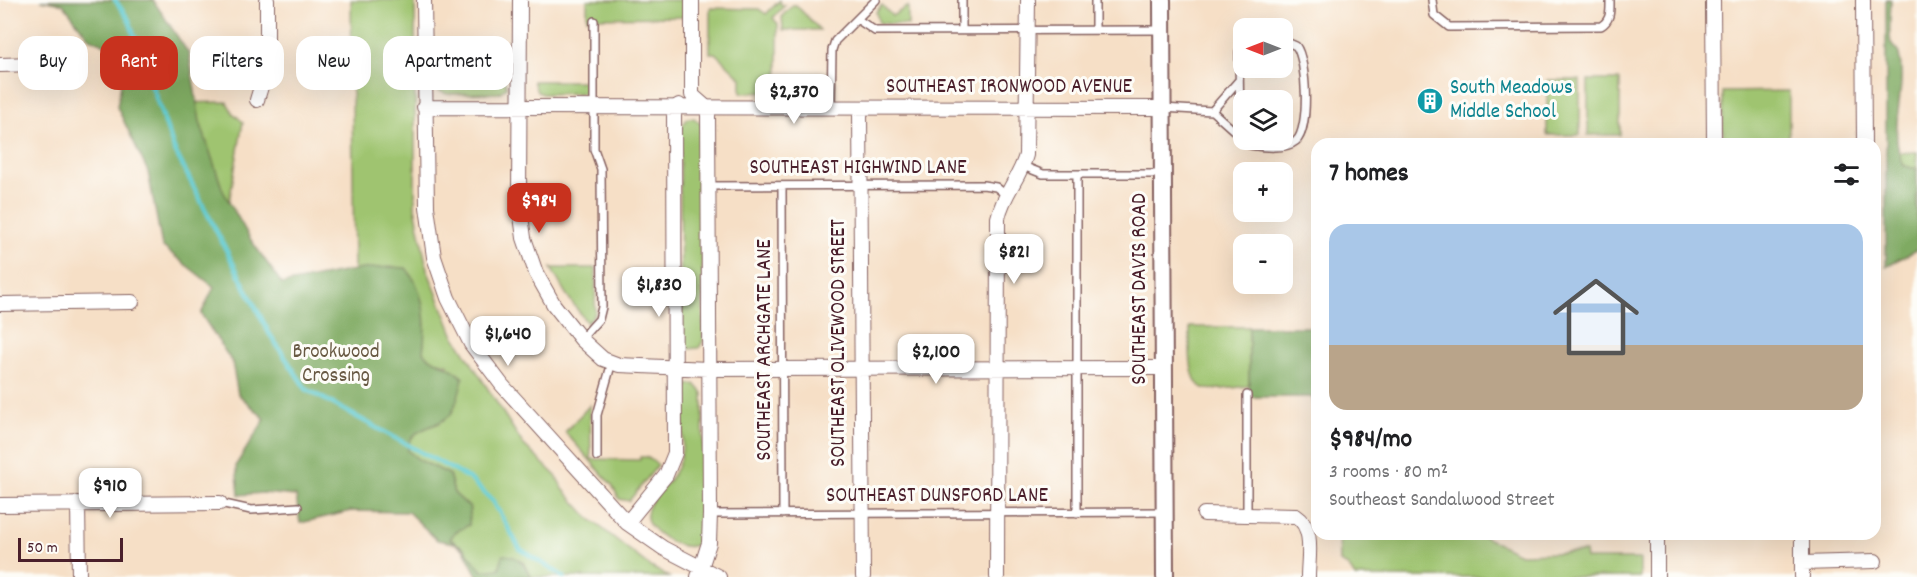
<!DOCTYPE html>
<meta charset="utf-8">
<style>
:root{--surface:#fff;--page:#f6f6f6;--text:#202124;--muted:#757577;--line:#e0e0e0;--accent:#c8321e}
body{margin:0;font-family:Dekko,sans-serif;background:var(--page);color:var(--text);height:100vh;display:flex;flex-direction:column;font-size:22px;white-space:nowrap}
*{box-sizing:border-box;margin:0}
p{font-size:20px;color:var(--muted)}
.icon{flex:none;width:33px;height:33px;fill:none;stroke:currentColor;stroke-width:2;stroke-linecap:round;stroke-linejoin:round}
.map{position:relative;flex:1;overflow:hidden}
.side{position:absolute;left:1311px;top:138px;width:570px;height:402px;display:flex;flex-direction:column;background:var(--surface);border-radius:18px;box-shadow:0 6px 24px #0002}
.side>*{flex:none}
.banner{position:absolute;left:18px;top:36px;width:570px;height:54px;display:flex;gap:12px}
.needle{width:39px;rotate:270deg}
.controls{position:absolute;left:1233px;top:18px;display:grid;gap:12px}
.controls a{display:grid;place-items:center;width:60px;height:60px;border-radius:12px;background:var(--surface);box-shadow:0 6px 24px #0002;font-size:30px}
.scale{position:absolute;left:18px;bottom:15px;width:105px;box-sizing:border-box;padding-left:6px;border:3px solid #4a1f2b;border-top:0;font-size:16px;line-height:21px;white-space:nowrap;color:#4a1f2b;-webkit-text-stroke:4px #fdfcf7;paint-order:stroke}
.price{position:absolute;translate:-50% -51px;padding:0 14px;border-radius:12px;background:#fff;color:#222;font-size:20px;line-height:39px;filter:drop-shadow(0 2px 3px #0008)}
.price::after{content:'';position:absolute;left:50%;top:36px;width:18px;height:14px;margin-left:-9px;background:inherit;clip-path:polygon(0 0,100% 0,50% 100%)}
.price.on{background:var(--accent);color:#fff}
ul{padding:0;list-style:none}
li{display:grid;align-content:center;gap:12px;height:318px;padding:0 18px}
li+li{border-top:2px solid var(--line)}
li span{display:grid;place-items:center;height:186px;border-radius:18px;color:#555}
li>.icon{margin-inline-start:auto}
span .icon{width:108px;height:108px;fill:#fffc;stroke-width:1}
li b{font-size:26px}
h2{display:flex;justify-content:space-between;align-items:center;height:72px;padding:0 18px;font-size:26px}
.chip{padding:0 21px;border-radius:18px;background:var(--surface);box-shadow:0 6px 24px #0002;font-size:21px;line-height:54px}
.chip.on{background:var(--accent);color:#fff}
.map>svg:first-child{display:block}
.green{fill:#9fc46f;stroke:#74724d;stroke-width:1.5}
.forest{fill:#7faa62;stroke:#646446;stroke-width:1.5}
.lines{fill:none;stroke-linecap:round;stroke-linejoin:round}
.stream{stroke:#5ccad1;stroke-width:4.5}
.service-casing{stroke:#866261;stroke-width:10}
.minor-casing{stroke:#866261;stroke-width:16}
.tertiary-casing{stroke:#866261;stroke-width:20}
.service{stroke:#fff;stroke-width:7}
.minor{stroke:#fff;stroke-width:14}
.tertiary{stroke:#fff;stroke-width:16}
.labels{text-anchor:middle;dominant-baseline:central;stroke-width:6;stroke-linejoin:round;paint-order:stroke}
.street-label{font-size:21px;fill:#4a1f2b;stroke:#fdfcf7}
.culture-label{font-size:21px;fill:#0d838f;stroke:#fdfcf7;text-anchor:start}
.park-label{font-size:21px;fill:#685943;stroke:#fdfcf7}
</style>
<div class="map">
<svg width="1917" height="577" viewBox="0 0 1917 577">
<rect width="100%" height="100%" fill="#fdfcf7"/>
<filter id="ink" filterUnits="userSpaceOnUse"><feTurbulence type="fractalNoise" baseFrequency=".0167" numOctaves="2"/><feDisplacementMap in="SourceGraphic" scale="12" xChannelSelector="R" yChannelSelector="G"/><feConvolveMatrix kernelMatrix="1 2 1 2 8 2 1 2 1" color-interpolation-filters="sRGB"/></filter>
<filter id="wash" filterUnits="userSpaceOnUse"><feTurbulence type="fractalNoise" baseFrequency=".008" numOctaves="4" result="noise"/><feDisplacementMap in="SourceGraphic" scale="24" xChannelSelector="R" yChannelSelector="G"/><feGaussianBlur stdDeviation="1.35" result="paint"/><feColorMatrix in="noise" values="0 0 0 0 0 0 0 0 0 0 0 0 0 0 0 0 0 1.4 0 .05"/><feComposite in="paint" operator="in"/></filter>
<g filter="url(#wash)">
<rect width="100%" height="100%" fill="#f6dfc6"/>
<path class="green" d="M351,0h64v207l12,62 26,65 70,110 33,32 7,13 26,29 62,49 18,10h-138l-8,-15 -32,10 -9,-1 -18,-23 -14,-9 5,-7 14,-7 1,-17 -16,-15 -5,-19 -30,-14 -11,-9c-1,-19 18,-24 32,-28l8,-59 -19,-4 -6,-8 2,-31 -19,-53 -52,3z
M587,0h101v17l-101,1z
M780,0l1,5h4l-12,13 5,6v68l-37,1v-15l-26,-25h-5v-45l49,1 7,5z
M793,5h3l24,25h-37l-1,-14z
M882,5l10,11 16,-10v19l-29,-2 -3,-11z
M458,79h46l3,8 -8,6 -52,1 -8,-3 -1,-8 3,-3 2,4 14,1z
M1547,80h33v55h-33z
M1588,80h32v55h-32z
M533,81h56v12l-46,1 -6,-2z
M1789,91v53h-66v-52z
M227,102l6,11 10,9 -16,92 -52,-111z
M688,118h6l8,7 1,216 -4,7 -13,1 -5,-7 -1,-213z
M1917,152v17l-13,-3 -7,-13z
M551,268h45l-1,45 -8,10 -21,-29z
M1190,327h59v59c-13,1 -31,5 -44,3 -18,-5 -15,-47 -15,-62z
M695,384l8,9 1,137c-3,36 -55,4 -57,-12 -2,-16 18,-30 26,-43 15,-22 9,-56 8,-82l6,-8z
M590,405l1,54 49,1v-3h7l11,8 -29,36 -10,-2 -7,-14 -47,-53z
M1317,415v101l-3,-100z
M1339,534h139l42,20 65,-2 1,7h54v18h-285l-7,-11 -8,-4z"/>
<path class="forest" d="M41,0h112l36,54 11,68 23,69 28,49 31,44c40,-7 83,-20 124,-16 20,24 21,55 17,84 11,13 25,10 40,26 -3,11 -6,27 -12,36 -12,15 -44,12 -43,37l11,9 30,14 5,19 16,15 -1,17 -14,7 -5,7 14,9 18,23 17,-2 4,-14c16,0 21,9 28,22h-53l-14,-27 -10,-7 -17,-3 -29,-28 -57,-1 -51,12 -4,-27 -33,-3 -24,2 -3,-30 29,-46 -27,-25 -6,-32 -31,-48 13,-27 -52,-41 -14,-74 -31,-65 9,-52 -38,-18 -25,-33z
M1886,0h5c0,12 -3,31 0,43 1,4 7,7 8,11 9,38 -13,76 5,112l13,3v81l-31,16z
M1249,327h68v88l-3,1 -1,-19h-64z"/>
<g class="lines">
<path class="stream" d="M115,0l14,20 45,129 95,184 37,56 164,90 23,22 27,48 44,28"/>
</g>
</g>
<g filter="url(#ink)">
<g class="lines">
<defs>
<path id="service" d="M962,0v30
M1432,0l2,15 15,12 152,-1c10,-6 9,-15 9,-26
M857,19l18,12 287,-1
M1095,30v-30
M1244,45l-5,7 1,84 10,9c13,2 35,5 46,-4 14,-12 11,-81 0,-95l-14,-6
M1163,108l49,3 28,25
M831,109l1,-59 3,-9 41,-41
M1212,111l27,-31
M1023,166l20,8h120
M1077,174v339
M708,186l275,-1 13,2 9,7
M782,186l1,328
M581,339l18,-20 3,-12 -1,-138 -7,-20v-128
M1247,395v119
M597,457v-42l15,-53
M220,503l31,7 47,-3
M710,514l453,-2"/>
<path id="minor" d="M424,0l3,207 7,50 14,41 23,46 31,41 125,138 36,25 56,29
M520,0l-1,201 5,37 12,35 18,32 27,34 22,20 16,6 89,4 456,-1
M692,0v95l16,14 2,405 -1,29 -11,34
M1713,0l1,144
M1863,0l1,144
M0,65l34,-1
M257,100l10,-33v-67
M424,107l739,1
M860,109l3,468
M0,304l132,-2
M78,503l1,74
M0,505l220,-2
M1204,514l92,2c19,12 12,41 12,61
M627,523l39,-48 9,-22 -1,-344 5,-4
M1657,534v43
M1802,534v43
M1802,563l73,-2
M997,577l1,-359c5,-24 22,-40 28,-63l2,-155"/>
<path id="tertiary" d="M1162,0l3,577"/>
</defs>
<use href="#service" class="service-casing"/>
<use href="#minor" class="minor-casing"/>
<use href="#tertiary" class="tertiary-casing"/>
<use href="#service" class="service"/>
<use href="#minor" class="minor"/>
<use href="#tertiary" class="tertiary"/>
</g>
</g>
<defs>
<symbol id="building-disc" viewBox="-11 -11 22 22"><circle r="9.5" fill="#0f9aa8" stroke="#fdfcf7"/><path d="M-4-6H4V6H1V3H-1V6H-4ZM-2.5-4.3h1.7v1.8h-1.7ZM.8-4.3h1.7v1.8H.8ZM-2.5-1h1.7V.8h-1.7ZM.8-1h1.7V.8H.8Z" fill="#fff"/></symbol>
</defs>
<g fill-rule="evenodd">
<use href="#building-disc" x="1415" y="86" width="30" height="30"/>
</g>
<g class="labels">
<g class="street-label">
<text x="1009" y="88">SOUTHEAST IRONWOOD AVENUE</text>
<text x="858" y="169">SOUTHEAST HIGHWIND LANE</text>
<text transform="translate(1141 289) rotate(-90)">SOUTHEAST DAVIS ROAD</text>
<text transform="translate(840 343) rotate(-90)">SOUTHEAST OLIVEWOOD STREET</text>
<text transform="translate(766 350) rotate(-90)">SOUTHEAST ARCHGATE LANE</text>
<text x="937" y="497">SOUTHEAST DUNSFORD LANE</text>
</g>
<g class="culture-label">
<text x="1450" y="89">South Meadows<tspan x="1450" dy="24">Middle School</tspan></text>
</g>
<g class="park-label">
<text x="336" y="353">Brookwood<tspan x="336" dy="24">Crossing</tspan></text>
</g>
</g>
</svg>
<div class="controls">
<a><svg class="needle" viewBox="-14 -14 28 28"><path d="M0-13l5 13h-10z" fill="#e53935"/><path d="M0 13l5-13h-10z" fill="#757577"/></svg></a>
<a><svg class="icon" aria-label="layers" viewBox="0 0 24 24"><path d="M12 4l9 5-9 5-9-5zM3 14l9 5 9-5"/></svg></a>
<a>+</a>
<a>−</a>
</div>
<div class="scale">50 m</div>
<b class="price" style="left:794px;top:125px">$2,370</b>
<b class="price on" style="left:539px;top:234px">$984</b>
<b class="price" style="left:1014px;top:285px">$821</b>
<b class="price" style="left:659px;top:318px">$1,830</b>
<b class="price" style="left:508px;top:367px">$1,640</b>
<b class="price" style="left:936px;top:385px">$2,100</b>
<b class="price" style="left:110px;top:519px">$910</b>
<div class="banner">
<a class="chip">Buy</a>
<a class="chip on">Rent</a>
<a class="chip">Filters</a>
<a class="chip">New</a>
<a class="chip">Apartment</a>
</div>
<section class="side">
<h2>7 homes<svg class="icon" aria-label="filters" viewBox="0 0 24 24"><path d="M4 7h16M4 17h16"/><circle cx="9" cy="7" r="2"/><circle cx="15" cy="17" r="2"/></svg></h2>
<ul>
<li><span style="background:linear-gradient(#a9c7e8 65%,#b9a48a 0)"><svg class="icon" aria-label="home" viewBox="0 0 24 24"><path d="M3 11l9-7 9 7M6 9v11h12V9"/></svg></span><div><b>$984/mo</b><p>3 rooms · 80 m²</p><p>Southeast Sandalwood Street</p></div></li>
</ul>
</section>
</div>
